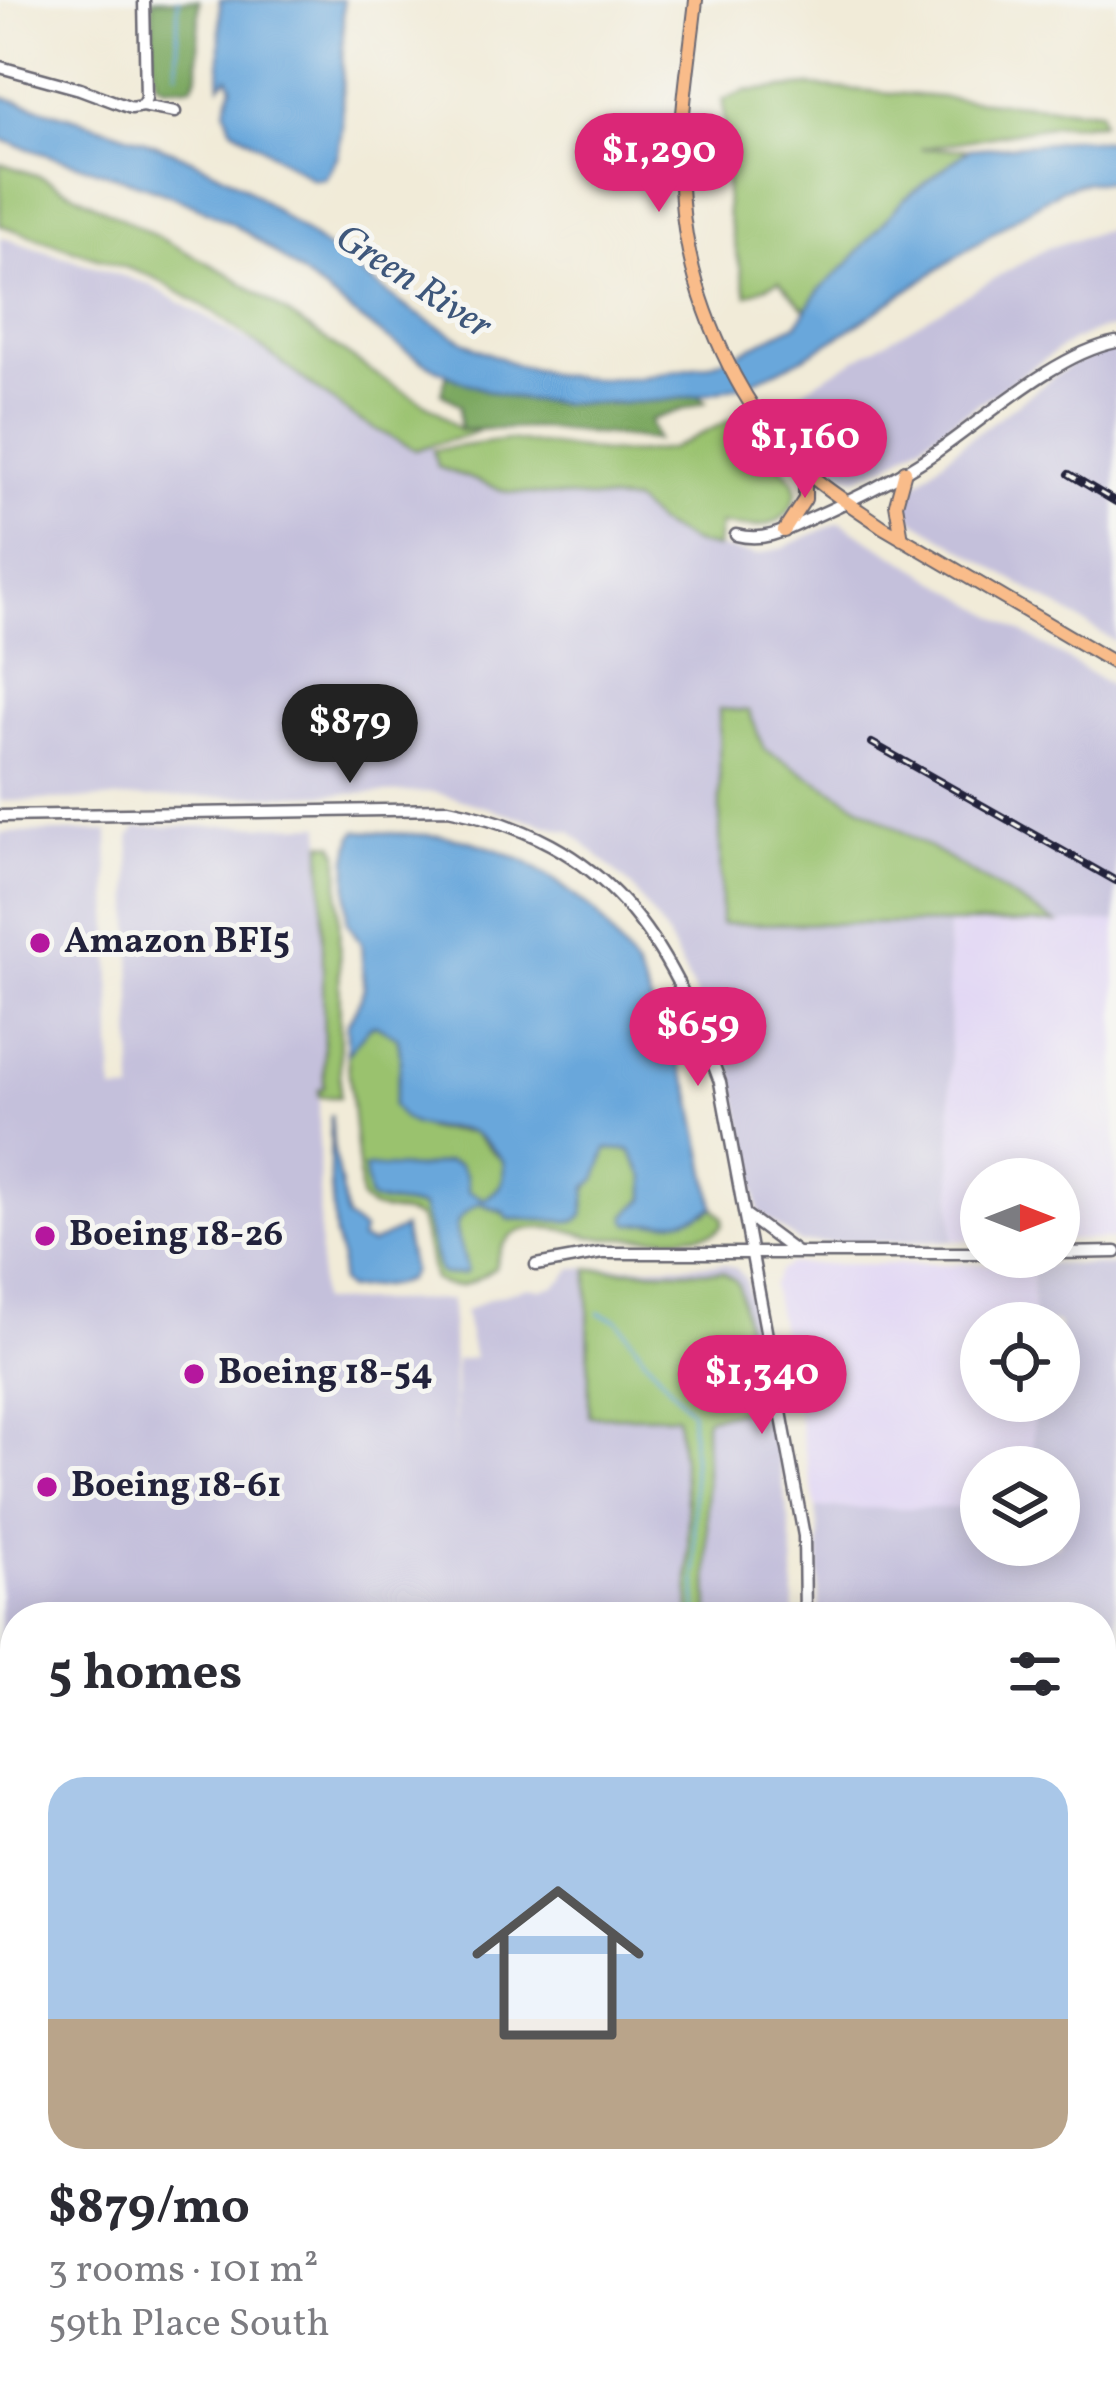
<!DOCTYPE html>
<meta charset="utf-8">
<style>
:root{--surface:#fff;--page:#f2f2f3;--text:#2b2b33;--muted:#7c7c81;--line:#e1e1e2;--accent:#db2777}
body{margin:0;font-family:Vollkorn,serif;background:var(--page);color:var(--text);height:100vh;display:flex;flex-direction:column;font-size:45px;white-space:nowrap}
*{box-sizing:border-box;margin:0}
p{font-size:39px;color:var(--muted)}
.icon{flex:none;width:66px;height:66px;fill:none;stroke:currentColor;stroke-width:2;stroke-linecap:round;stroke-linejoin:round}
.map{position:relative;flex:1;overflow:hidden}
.drawer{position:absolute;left:0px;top:1602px;width:1116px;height:804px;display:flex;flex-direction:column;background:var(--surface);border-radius:48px 48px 0 0;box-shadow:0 6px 30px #0003}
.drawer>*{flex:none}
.needle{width:78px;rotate:90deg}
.buttons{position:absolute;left:960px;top:1158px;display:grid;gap:24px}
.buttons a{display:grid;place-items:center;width:120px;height:120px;border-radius:50%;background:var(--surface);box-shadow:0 6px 30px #0003;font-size:60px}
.price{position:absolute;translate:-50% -102px;padding:0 27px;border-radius:42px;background:var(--accent);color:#fff;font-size:39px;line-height:78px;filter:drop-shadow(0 3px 6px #0008)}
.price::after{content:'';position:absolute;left:50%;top:72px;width:36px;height:27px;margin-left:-18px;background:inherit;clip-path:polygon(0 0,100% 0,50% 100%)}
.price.selected{background:#222;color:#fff}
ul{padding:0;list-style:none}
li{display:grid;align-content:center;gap:24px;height:636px;padding:0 48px}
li+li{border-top:3px solid var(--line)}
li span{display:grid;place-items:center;height:372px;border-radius:36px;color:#555}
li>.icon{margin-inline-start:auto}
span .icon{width:216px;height:216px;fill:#fffc;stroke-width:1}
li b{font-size:51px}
h2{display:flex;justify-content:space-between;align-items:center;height:144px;padding:0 48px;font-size:51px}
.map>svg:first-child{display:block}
.built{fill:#e0d4f4}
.industrial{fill:#c4c0db}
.green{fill:#9ac26e;stroke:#5e7254;stroke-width:3}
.forest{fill:#7ba861;stroke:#4e654e;stroke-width:3}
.water{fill:#69a7db;stroke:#46648b;stroke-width:3}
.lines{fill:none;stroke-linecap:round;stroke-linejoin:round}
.stream{stroke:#69a7db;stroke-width:3}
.minor-casing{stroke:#6a6872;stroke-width:15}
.major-casing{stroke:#6a6872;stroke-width:16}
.minor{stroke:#fff;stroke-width:10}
.major{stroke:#f9bc8a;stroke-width:12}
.rail-casing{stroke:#22223b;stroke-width:8}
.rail{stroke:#f6f6f2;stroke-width:3;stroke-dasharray:9;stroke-linecap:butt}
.poi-dot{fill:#b5179e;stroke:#f6f6f2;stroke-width:4.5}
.labels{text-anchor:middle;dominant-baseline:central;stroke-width:10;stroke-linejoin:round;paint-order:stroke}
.poi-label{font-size:36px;font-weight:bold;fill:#22223b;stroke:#f6f6f2;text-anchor:start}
.water-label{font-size:39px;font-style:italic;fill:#3e577b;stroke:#f6f6f2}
</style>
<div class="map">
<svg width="1116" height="2406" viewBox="0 0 1116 2406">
<rect width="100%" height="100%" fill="#f6f6f2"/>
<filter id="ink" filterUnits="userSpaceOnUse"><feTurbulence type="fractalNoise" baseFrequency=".00833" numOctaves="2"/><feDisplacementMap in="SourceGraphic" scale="24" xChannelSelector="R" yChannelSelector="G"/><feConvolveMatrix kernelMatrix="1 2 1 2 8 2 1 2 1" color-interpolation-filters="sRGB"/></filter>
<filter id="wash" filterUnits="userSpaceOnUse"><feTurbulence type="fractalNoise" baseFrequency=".004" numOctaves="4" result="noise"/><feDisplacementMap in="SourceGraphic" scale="48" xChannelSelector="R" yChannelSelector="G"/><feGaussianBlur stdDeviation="2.7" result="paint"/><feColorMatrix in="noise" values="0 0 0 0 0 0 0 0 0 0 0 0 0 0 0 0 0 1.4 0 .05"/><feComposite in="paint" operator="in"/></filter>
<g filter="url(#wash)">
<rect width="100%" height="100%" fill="#f1ebd8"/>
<path class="built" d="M1116,922v317l-57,1v-61h-78v61l-28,1 -5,-318z
M790,1264h242l1,59h-52v78h52v66h-52v41h-165l-44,-223 7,-14z
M15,2114v167h-15v-158z
M0,2292h15v99h107l-1,15h-121z"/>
<path class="industrial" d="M1116,227v101l-17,2 -28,11 -180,122 -35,15 -9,-3 -12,-8 -60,-61 272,-158z
M0,237l148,47 284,163 7,20 69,25 126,10 24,22 36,19 62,12 26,-7 58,-26 276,167v233l-60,1 -292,-174 -43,175 227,-1 5,318 -153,2 -41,-31 -27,-143 -66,-135 -35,-48 -60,-54 -137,-40 -434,9z
M1116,350v292l-202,-122 -8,-12 5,-20 47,-41 112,-82 35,-14z
M322,825l2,264 -5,1 1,212 131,-2 4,164v-104l19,-2 -10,-46 24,-13 40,-12 13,2 13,-3 10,-7 8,-11 152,-4 13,5 9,11 43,239 5,47v51h-779v127h-15v-911l108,-2 5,261 20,1 -3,-256 7,-10z
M1032,1264l84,1v789l-15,-1v-436h-282v-82l-3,-27h165v37h78v-78h-26v-66h26v-78h-26z
M0,1755l15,5v289h-15z
M1101,2103h15v303h-241v-15h226z
M148,2391h690v15h-690z"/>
<path class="green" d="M811,86l289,25 2,12 -48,2 -134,24h49l-66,51 -56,65 -28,25 -13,20 -27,-29 -32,14 -20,-82 -4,-113 22,-9z
M0,163l42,14 187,97 154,105 56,33 21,18h20c-21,11 -42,11 -64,20l-58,-30 -144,-108 -63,-36 -151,-51z
M739,416c11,16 23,31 36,45 6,7 15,13 19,21 3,7 3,11 0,18 -10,32 -48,29 -74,24l-3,24 -23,-5 -36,-19 -24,-22 -126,-10 -70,-25 -5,-17 74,-10 97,12 31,1 35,-4z
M719,709l30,2 15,38 292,174 -335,1z
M322,843l12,1 5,9 1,244h-21v-8l5,-1z
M375,1025l22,12c7,22 1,46 -4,68l34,24 45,4 31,28c3,21 -1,26 -18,38l-17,-8 -2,-16 -8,-11 -10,-2 -29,6 -54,1 57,38 38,44c-7,-29 -7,-33 20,-48l24,10 8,7 10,-2 43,3 20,-27 22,-45 23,1 15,27v22l-18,15 80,-1 7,-6 9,11 -1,8c-3,2 -5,5 -7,6 -14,6 -104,7 -122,5 -9,-1 -18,-6 -27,-7 -35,-6 -64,-3 -71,38 -20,12 -38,27 -61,12l-14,-61c-19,-12 -46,-2 -59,-20l-14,-145 22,-27z
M588,1269l135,3 13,9 3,5 21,122 -52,9 -3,4 4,196h-19l-2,-100 -11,-101h-88z"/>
<path class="forest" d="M152,0h47l-1,73 -6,13 -27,1 -9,-5 -3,-15z
M447,374c21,8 41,17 63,22 56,13 132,7 189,0l7,6 -56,18 6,20 -115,-12 -81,2v-25l-19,-12z"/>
<path class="water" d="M220,0h123l-1,128 -4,27 -13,24h-13l-81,-52 -6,-18 7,-23 -4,-9 -8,8z
M0,96c81,25 166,45 240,88l170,126 68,39 39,16 38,10 38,4 45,-1 72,-14 29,-11 59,-30 21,-33 28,-25 56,-65 66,-51 82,-6 23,-5 42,4v40h-31l-23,7c-52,31 -103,66 -153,100 -46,31 -89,63 -140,85 -47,22 -100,28 -151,29 -31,1 -61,1 -92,-3 -79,-12 -145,-65 -206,-112 -24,-18 -48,-39 -73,-55 -75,-47 -164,-64 -247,-94z
M357,831l85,5 24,4 32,10 28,12 31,20 39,31 40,55 54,121 24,118c-24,17 -56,16 -84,17l-4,-5 1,-5 18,-15v-22l-15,-27 -23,-1 -11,31 -9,7 -4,29 -7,5c-22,1 -46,-2 -68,-2l-4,-7 -24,-9c-41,22 -18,34 -13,68l-3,3 -21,1 -4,-4 -17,-64 -49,-6 -4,-3 -4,-29 3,-2 51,1 29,-6 11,3 7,11 2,15 17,8c17,-12 21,-17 18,-38 -8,-10 -18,-21 -29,-27 -28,-14 -61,6 -81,-29 5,-22 11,-47 4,-68l-22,-12 -6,2 -22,27v-29l14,-27 3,-11 -3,-44 -14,-21 1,-63 5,-24z
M331,1114l2,32 14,73 16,11 -2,10 10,4 32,-16 9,44 -5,8 -14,5 -46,4 -7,-7 1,-25 -6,-20 -5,-63z"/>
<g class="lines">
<path class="stream" d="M177,72l1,-72
M599,1313l19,7 28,39 45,52 6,206
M0,2040h15
M0,2113l15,-4
M857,2406l2,-15"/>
</g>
</g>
<g filter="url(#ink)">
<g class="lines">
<defs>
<path id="minor" d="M0,67l80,22 51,19 11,-2 33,6
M142,106l4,-8 -2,-98
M736,535c30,8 52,-6 78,-18 42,-19 84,-39 122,-65 51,-35 120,-98 180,-110
M0,816l448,-7c161,32 219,127 272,273l84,454 1,81
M746,1215l50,37
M1059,1253l57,-1
M536,1265l66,-12h379
M0,2288h15
M135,2406l1,-15"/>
<path id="major" d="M696,0c-7,66 -20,136 -14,202 7,96 58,214 133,277 21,17 45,32 68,48l233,137
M784,531l21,-32v-28
M902,539l-6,-35 9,-33
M0,2072h15
M1101,2079l15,1"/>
</defs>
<use href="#minor" class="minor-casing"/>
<use href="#major" class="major-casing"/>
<use href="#minor" class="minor"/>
<use href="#major" class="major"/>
<defs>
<path id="rail" d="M1069,474l47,28
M872,743l244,138"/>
</defs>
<use href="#rail" class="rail-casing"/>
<use href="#rail" class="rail"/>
</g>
</g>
<g class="poi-dot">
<circle cx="40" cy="943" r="12"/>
<circle cx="45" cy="1236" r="12"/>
<circle cx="194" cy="1374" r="12"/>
<circle cx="47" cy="1487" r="12"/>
</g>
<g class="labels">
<g class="poi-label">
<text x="64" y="943">Amazon BFI5</text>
<text x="69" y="1236">Boeing 18-26</text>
<text x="218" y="1374">Boeing 18-54</text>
<text x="71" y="1487">Boeing 18-61</text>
</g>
<g class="water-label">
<text transform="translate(413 283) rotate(33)">Green River</text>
</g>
</g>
</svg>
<div class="buttons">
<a><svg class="needle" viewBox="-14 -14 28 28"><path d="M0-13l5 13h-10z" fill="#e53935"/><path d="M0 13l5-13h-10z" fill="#7c7c81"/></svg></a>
<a><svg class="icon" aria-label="locate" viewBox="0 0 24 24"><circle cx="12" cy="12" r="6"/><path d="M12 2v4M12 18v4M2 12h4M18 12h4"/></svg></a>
<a><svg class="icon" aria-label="layers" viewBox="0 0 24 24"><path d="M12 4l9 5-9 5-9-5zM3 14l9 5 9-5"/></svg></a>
</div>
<b class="price" style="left:659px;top:215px">$1,290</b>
<b class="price" style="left:805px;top:501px">$1,160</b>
<b class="price selected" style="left:350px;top:786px">$879</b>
<b class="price" style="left:698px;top:1089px">$659</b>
<b class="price" style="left:762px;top:1437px">$1,340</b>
<section class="drawer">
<h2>5 homes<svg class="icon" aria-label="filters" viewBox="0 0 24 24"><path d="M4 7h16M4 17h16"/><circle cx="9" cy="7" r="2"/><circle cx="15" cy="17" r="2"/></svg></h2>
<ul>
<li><span style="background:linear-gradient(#a9c7e8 65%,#b9a48a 0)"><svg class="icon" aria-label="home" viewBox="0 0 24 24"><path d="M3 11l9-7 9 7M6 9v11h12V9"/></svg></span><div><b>$879/mo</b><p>3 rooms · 101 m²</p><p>59th Place South</p></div></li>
</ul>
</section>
</div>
